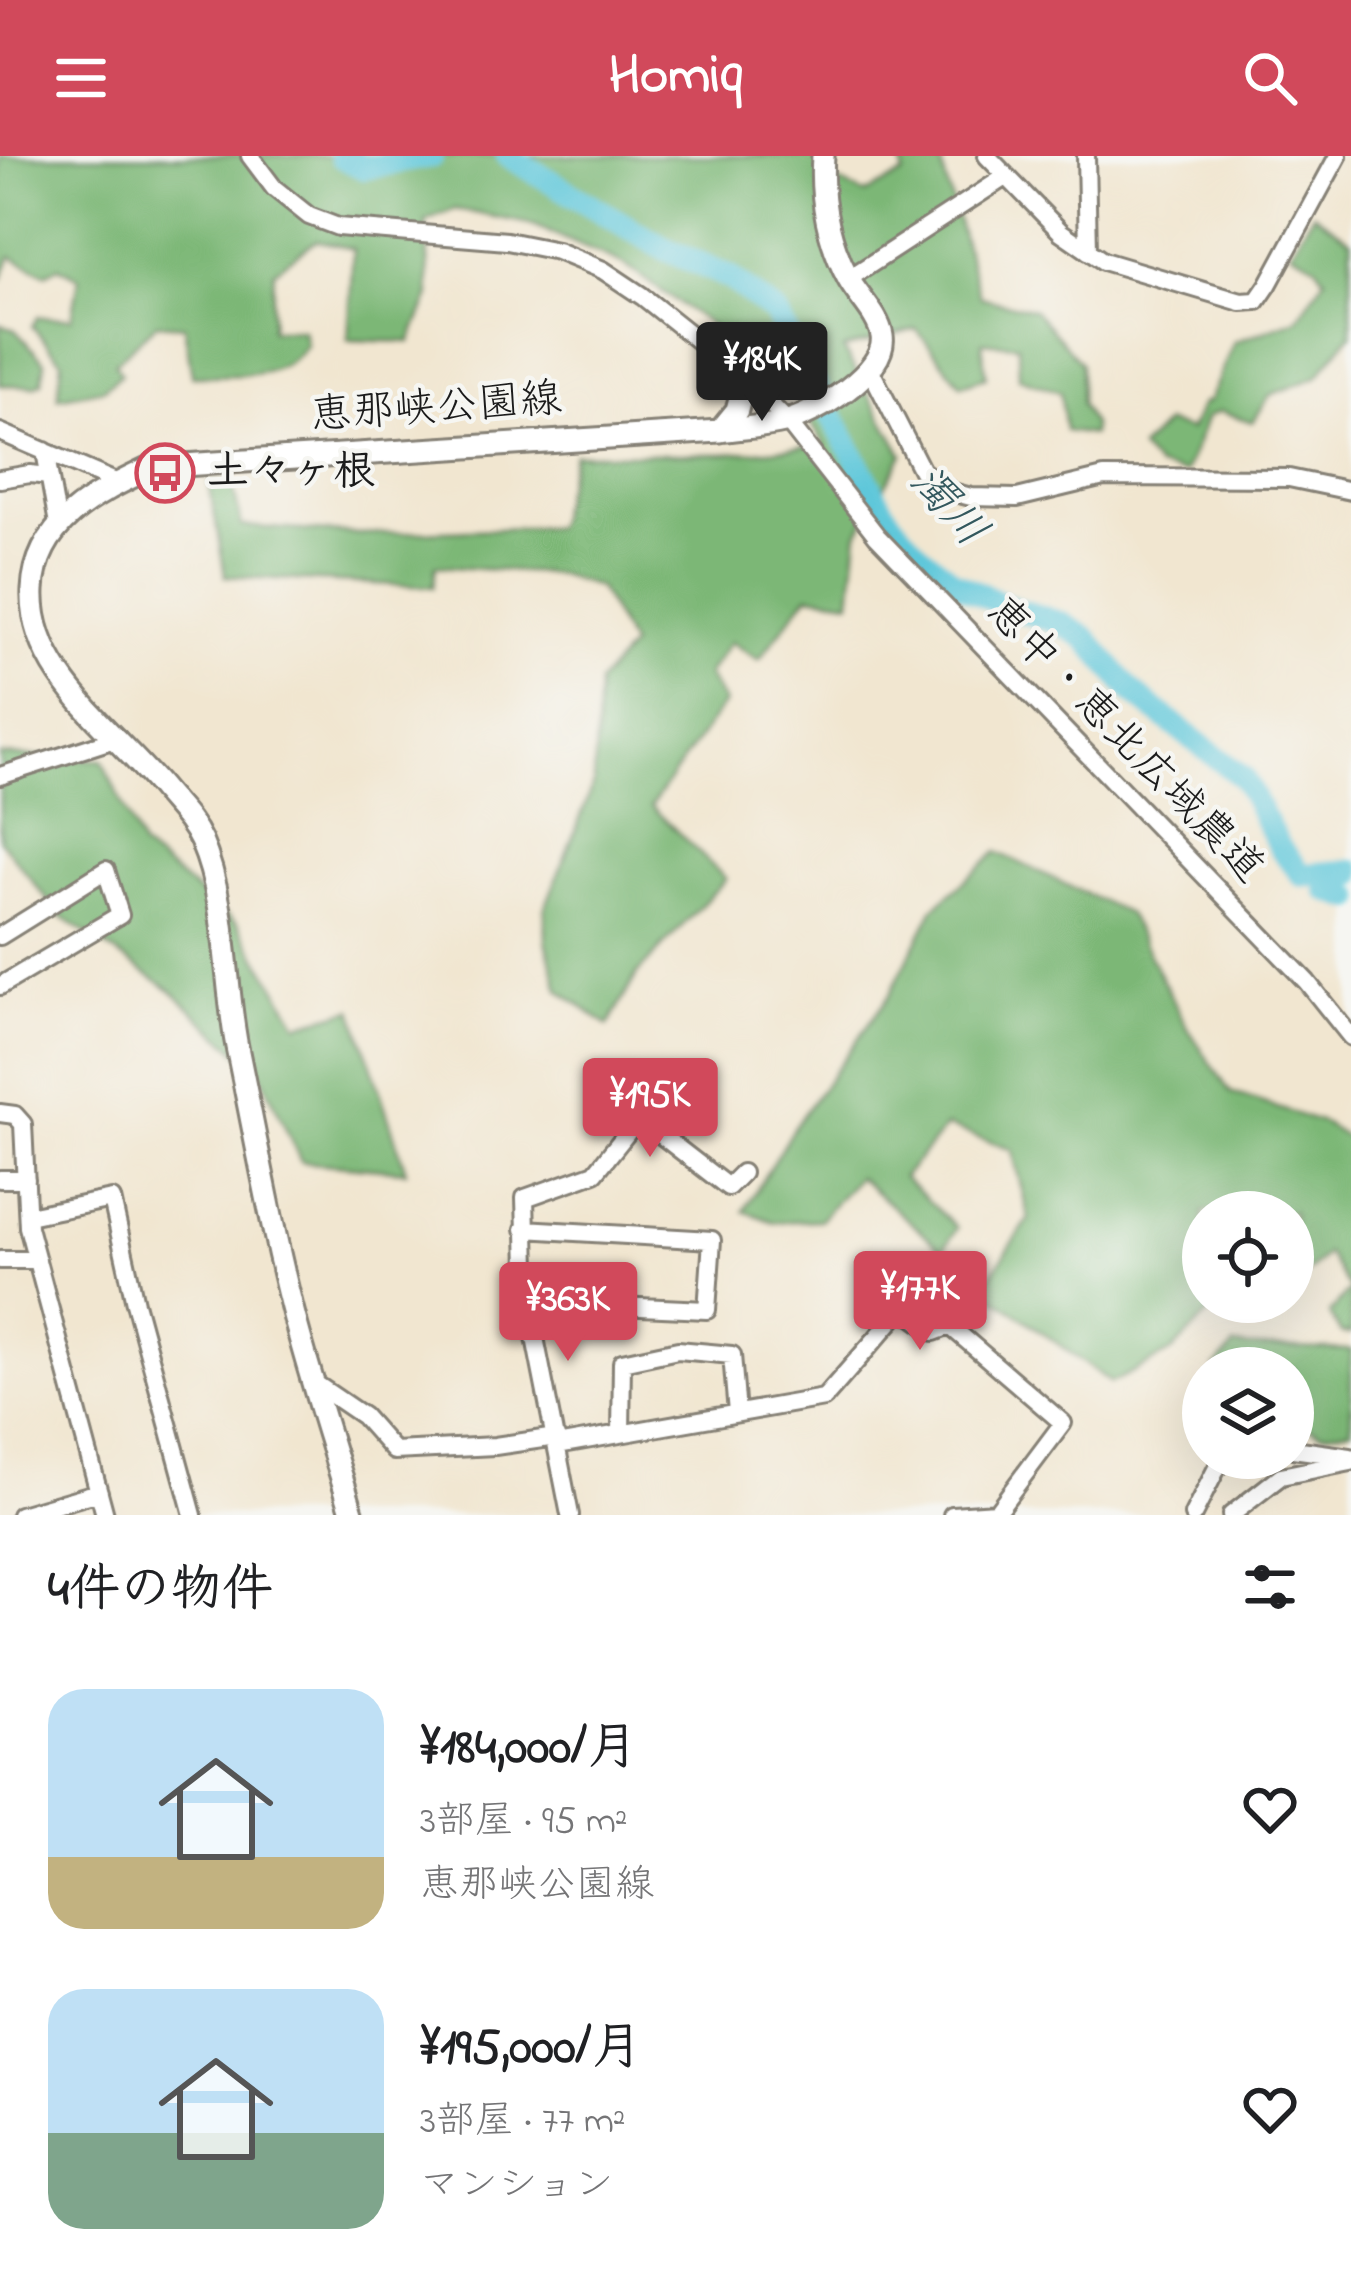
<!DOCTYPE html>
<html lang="ja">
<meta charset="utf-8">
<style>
:root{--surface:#fff;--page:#f6f6f6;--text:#202124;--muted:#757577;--accent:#d1495b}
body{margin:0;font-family:"Indie Flower","Klee One",sans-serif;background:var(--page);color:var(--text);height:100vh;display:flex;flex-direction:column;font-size:45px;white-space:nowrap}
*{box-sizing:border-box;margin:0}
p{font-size:39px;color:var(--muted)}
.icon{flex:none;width:66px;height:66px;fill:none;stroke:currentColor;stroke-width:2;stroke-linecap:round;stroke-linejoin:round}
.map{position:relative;height:1359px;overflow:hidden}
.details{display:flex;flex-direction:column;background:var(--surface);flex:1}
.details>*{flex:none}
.controls{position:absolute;left:1182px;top:1035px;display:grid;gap:24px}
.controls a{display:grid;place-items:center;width:132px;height:132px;border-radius:50%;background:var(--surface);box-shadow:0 12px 48px #0002;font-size:60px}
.price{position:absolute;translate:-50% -102px;padding:0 27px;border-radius:12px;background:var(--accent);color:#fff;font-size:39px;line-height:78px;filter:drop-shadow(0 3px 6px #0008)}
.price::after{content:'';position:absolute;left:50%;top:72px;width:36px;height:27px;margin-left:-18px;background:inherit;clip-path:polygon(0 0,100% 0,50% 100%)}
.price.current{background:#222;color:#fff}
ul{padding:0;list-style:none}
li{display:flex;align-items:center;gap:36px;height:300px;padding:0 48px}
li span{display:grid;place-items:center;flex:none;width:336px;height:240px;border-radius:36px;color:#555}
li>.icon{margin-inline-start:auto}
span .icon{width:144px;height:144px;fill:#fffc;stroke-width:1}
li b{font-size:51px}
h2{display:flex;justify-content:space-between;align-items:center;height:144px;padding:0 48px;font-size:51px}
header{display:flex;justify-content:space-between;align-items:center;height:156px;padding:0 48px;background:var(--accent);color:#fff;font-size:54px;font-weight:700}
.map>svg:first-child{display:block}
.forest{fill:#7cb776;stroke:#4c6a49;stroke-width:3}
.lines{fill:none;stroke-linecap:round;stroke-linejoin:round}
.river{stroke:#5ec7da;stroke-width:24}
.minor-casing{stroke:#868176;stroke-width:22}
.major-casing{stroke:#868176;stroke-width:27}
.minor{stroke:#fff;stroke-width:16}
.major{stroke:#fff;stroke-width:21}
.labels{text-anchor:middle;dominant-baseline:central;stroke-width:9;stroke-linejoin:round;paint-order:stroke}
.street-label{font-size:42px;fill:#1c1c1c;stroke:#f6f6f2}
.poi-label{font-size:42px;font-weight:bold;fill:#1c1c1c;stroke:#f6f6f2;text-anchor:start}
.water-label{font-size:45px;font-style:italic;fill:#33585e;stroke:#f6f6f2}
</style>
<header><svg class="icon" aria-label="menu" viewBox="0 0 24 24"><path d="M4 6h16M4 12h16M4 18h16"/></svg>Homiq<svg class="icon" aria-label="search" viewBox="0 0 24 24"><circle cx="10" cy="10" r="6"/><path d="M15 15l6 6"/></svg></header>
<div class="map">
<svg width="1351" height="1359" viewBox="0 0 1351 1359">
<rect width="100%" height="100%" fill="#f6f6f2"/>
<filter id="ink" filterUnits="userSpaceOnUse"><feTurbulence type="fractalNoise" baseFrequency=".00833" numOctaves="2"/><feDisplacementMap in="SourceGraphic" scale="24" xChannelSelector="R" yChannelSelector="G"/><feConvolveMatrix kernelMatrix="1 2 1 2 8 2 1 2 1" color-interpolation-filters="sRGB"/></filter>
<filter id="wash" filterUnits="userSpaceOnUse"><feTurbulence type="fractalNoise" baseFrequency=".004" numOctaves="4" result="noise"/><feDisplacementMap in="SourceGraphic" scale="48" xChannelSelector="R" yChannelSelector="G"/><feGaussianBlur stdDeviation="2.7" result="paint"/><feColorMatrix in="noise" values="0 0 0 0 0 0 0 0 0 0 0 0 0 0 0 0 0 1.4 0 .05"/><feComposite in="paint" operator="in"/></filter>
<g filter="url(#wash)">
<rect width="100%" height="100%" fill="#f1e6d0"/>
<path class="forest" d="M0,0h838l-5,23 32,15 39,-20 -3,-18h38l41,141 54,13 47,53v41l11,21v10l-27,-4 -5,-39 -41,-14 -1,-33 -36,-3 4,35 -25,8 -45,-56 -73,20 60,105 -45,79 -7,68 -43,-6 -49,65 -29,-18 -23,33 17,28 -73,103 75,73 -89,95 -29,52 -49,-36 -13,-49 -1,-33 49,-125 4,-100 33,-37 -33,-59 -40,-13 -122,-8 -3,21 -208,-11 -16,-94 23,2 10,42 117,8 195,-7 20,-73h149l102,-9 -45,-71 -157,-110 -93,-40 -75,-15 -29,12 4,75 -20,46 -62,-2 5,-91 -37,-9 -42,31 -3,59h32l3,15c-27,38 -71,29 -114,31l-8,-50 -28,-2 -41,39 6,11 -18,15 -45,9 4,-37 -30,-35 6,-9 34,1 7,-40 -20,-11 -14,7 -34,-18 -11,26z
M1313,57l38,26v95l-34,43 -47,18 -17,27 -33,-11 -13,6 -22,56 -28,-6 -17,-18 26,-26 24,7 12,-26 7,-3 25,-59 63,-23 28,-41 -10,-14 -24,-13z
M0,168l15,6 30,32 -3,20 -8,4 -34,-1z
M0,599l102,5 40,88 96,76 60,100 55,-15 53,162 -105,-9 -40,-88 -90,-84 -111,-74 -60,-76z
M997,696l131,62 59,113 43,65 93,31 28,17v194l-10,-1 -12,-19 21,-24 -23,-36 -34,33v-75h-90v90h76l-4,4 -63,4 -40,42 -61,31 -129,-95 47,-69 -17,-69 -65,-24 -44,51 54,51 -14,22 -85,-73 -38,43 -46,2 -30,-11 51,-86 94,-129 45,-88z
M1234,1190l117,4v79l-29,4 -29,-12v-53h-78z"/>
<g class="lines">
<path class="river" d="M341,0l23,12 68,-12
M508,0l155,92 67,30 45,35 113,205 28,33 36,30 56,26 52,16 26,15 46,54 111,86 36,68 23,29 49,-4
M1351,719l-24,15 24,8"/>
</g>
</g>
<g filter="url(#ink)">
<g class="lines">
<defs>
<path id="minor" d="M250,0l24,32 35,28 29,11 169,14 50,10 46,19 39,26 103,82 43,44 89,114 430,446 44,55
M987,0l74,76 42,29 138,41 16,-1 11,-16 70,-129
M1086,0l2,95
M848,123l157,-102
M870,213l52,102 30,21 19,5 46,1 87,-21 185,1 62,13
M0,276l118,51
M45,295l13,73
M0,323l30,-5 19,2
M0,620l118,-38
M0,780l106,-66 14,45 -120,71
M0,957l15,2 8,9 5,103 77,288
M0,1023h26
M28,1060l84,-17 23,104 58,212
M524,1073l188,11 -5,70 -179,-8
M0,1104h37
M313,1226l50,34 31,35 101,-5 61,-9
M621,1278l1,-72 56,-12 54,5 5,58
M557,1289l267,-47 78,-89 32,23 16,-6 113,97 -69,92
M1293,1293l57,8
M20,1359l79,-23
M570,1359l-42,-213 -3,-104 70,-25 44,-55 89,69 14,-14
M952,1359l44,-3
M1193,1359l29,-57
M1231,1359l50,-39 70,-14"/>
<path id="major" d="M720,275l17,-21 8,-32
M353,1359c-19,-64 -40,-128 -57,-192 -24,-91 -40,-184 -59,-276 -13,-66 -9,-144 -36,-206 -9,-20 -24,-34 -38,-51 -47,-58 -134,-116 -130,-200 3,-69 65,-97 119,-123l568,-36c21,-3 44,-4 64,-9 30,-7 104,-50 98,-86 -3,-20 -23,-38 -33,-56 -21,-39 -29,-80 -26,-124"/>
</defs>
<use href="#minor" class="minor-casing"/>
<use href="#major" class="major-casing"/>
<use href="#minor" class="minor"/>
<use href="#major" class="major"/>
</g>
</g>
<defs>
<symbol id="bus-ring" viewBox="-11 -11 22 22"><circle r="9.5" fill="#f6f6f2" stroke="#d1495b" stroke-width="1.5"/><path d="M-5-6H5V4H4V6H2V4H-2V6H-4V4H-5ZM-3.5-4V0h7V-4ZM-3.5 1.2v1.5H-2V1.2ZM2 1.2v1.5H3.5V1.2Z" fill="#d1495b"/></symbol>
</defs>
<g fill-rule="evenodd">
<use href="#bus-ring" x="132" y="284" width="66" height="66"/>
</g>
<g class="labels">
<g class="street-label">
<text transform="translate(436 253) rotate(-4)">恵那峡公園線</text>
<text transform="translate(1124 585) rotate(46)">恵中・恵北広域農道</text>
</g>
<g class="poi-label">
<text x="207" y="317">土々ヶ根</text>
</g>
<g class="water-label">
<text transform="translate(947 352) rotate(48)">濁川</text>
</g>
</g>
</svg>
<div class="controls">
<a><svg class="icon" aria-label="locate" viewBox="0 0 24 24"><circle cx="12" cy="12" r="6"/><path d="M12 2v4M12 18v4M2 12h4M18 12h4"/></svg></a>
<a><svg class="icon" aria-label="layers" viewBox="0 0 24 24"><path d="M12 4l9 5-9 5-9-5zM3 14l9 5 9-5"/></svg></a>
</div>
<b class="price current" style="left:762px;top:268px">¥184K</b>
<b class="price" style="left:650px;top:1004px">¥195K</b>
<b class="price" style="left:920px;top:1197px">¥177K</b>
<b class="price" style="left:568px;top:1208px">¥363K</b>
</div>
<section class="details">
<h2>4件の物件<svg class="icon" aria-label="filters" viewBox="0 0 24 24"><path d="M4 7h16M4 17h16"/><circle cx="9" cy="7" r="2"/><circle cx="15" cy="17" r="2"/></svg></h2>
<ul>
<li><span style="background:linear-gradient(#bfe0f5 70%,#c2b280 0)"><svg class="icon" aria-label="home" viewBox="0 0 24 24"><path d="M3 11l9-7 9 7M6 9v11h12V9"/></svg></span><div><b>¥184,000/月</b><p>3部屋 · 95 m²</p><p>恵那峡公園線</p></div><svg class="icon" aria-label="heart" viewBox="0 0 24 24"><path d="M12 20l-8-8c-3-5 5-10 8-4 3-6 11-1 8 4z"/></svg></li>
<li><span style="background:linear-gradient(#bfe0f5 60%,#7fa58c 0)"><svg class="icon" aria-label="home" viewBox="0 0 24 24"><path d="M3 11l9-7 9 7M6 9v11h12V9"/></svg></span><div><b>¥195,000/月</b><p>3部屋 · 77 m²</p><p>マンション</p></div><svg class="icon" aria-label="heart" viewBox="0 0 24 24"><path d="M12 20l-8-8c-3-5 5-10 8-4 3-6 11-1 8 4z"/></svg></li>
</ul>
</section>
